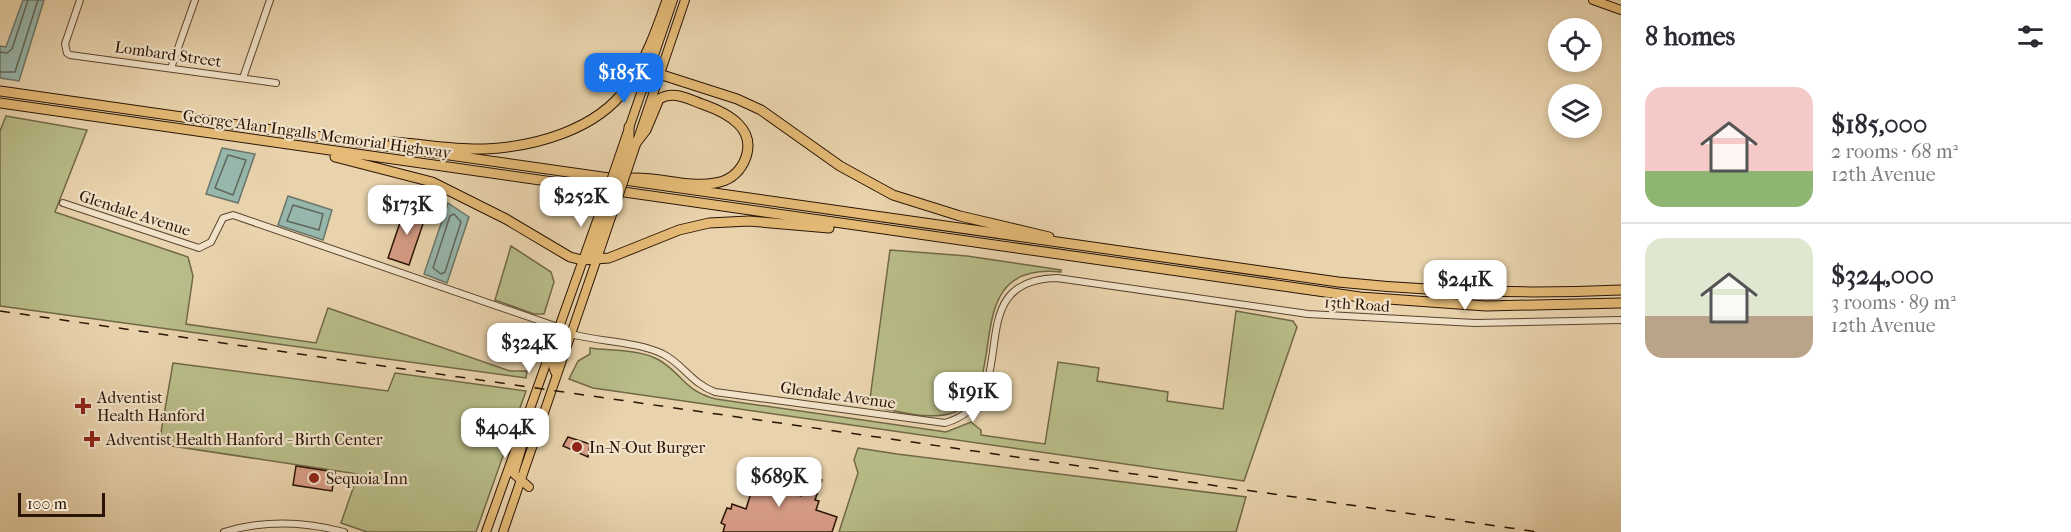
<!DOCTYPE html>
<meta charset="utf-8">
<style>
:root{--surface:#fff;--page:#f2f2f3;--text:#2b2b33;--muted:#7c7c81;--line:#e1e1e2;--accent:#1a73e8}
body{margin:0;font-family:"IM FELL French Canon",serif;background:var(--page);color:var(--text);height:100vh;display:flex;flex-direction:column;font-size:22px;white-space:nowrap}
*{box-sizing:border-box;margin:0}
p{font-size:20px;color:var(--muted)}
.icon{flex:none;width:33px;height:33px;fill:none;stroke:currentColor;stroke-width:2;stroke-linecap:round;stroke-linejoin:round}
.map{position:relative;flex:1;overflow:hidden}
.drawer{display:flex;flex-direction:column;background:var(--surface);width:450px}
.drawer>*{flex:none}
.fabs{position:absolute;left:1548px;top:18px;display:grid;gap:12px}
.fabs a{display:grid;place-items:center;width:54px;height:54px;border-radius:50%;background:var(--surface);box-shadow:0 3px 9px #0003;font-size:30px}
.scale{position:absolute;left:18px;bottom:15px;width:87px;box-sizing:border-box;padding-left:6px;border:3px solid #2a1405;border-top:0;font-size:16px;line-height:21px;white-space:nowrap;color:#2a1405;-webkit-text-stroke:4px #f1e2c9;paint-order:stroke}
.price{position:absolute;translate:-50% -51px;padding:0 14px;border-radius:12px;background:#fff;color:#222;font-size:20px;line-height:39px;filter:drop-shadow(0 2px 3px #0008)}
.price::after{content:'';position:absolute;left:50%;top:36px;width:18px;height:14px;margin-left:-9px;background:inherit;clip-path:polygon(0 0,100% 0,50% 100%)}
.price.active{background:var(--accent);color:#fff}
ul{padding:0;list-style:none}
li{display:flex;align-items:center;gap:18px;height:150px;padding:0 24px}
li+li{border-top:2px solid var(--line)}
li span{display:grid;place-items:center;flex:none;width:168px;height:120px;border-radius:18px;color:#555}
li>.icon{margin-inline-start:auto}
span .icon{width:72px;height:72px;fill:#fffc;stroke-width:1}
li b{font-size:26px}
h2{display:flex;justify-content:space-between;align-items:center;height:72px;padding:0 24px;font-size:26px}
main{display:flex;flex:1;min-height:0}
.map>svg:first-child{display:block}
.green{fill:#b8bc88;stroke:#716846;stroke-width:1.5}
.water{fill:#97b7ad;stroke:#6b766a;stroke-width:1.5}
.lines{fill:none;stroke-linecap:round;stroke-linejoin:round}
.shore{stroke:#606659;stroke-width:1.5}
.building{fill:#d79d86;stroke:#2a1405;stroke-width:1.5}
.minor-casing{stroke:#5a442f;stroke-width:8}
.major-casing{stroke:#2a1405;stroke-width:10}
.highway-casing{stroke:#2a1405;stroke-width:11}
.minor{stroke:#f1e2c9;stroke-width:6}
.major{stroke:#e4ba76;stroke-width:8}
.highway{stroke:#e4ba76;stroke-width:9}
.rail{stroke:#2a1405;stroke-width:1.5;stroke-dasharray:10 10;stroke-linecap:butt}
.major-bridge-casing{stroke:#2a1405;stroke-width:10;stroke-linecap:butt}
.highway-bridge-casing{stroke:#2a1405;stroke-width:11;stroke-linecap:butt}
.major-bridge{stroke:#e4ba76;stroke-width:8}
.highway-bridge{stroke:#e4ba76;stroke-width:9}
.poi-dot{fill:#8f2418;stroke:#f1e2c9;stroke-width:2}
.labels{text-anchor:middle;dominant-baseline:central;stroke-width:4.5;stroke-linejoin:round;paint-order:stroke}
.street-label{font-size:16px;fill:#2a1405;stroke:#f1e2c9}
.poi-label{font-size:16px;fill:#2a1405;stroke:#f1e2c9;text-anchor:start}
</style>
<main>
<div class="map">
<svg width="1621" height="532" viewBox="0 0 1621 532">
<rect width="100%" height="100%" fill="#e9d3ac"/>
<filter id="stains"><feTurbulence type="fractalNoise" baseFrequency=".00333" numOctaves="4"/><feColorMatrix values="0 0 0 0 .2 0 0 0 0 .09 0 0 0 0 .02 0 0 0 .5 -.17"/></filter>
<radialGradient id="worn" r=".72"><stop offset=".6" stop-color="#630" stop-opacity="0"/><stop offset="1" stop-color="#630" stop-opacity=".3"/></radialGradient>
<path class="green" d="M6,116l81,14 -32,82 133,45 5,19 -7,48 130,19 12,-35 182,63h17l-1,7 -526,-72v-175z
M511,246l40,26 3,10 -10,32h-10l-39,-14z
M890,250l77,6 94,14v2c-107,-11 -47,116 -106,140 -25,10 -61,-2 -86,-6z
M1236,311l57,10 4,6 -53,154 -651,-93 -24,-9 9,-18 12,-7v-6c21,3 51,1 69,12 24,14 25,31 57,39l230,33 25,-10 10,8v5l64,9 13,-82 41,6 -2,13 71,11 -1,9 56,8z
M173,363l215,28 7,-18 131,18 -50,141h-109l-26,-9 17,-49 -199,-30z
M858,448l39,6 349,43 -10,35h-397l19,-59 -4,-13z"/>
<path class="water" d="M23,0h21l-25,81 -19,-3v-32l6,1z
M222,148l33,6 -17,49 -32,-9z
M288,196l44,14 -9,30 -45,-15z
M448,203l21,14 -22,66 -23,-9z"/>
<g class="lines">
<path class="shore" d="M0,52l7,1 5,-4 16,-49
M0,72h15l23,-72
M228,155l18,5 -13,35 -18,-7z
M293,205l30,9 -4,16 -32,-9z
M454,214l7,8 -16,50 -4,2 -8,-6 17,-52z"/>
</g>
<path class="building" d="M405,208l21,7 -17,50 -21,-7z
M568,437l22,7 -2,13 -25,-11z
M768,462l17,6 -7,20 23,8 7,-21 14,5 -7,20 4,1 -3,9 21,7 -5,15h-109l2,-7 -4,-2 6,-15 4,1 1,-5 14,5 9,-29 6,2z
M296,466l39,6 -3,19 -39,-6z"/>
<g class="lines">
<defs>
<path id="minor" d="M80,0l-15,44 2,9 3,2 206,28
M171,68l24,-68
M243,78l27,-78
M63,203l136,45 12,-6 12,-24 10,-3 325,112
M571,334c29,8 64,7 92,20 20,10 28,29 52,38l230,31c85,-25 9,-143 112,-145l251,36 167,9 146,-3
M224,532c40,-12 80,-11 120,0"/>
<path id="major" d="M1593,0l28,10
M616,166l57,-166
M628,168l57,-168
M557,375c-12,-16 9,-31 1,-48
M529,487l-15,-13 16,-55
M486,532l117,-328
M503,532l112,-326"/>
<path id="highway" d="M643,89l11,-14 5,-1 78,25 24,11 79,56 53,29 67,21 89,21
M0,91l1338,191c95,10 187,12 283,8
M0,103l1360,194 126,9 135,-3
M393,142c30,2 61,8 91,7 50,-2 113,-19 143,-62 18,-25 30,-58 40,-87
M335,157l97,25 74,37 64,38 12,3 27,-2 70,-28 30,-7 40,-2 80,7
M621,167l8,-24v-16
M633,178c27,-1 56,10 82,5 13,-2 23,-9 29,-21 15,-33 -16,-49 -42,-58 -14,-5 -29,-14 -43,-5l-13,31 -10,13
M596,259l-4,-5v-6l16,-44"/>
</defs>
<use href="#minor" class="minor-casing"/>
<use href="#major" class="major-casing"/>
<use href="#highway" class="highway-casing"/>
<use href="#minor" class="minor"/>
<use href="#major" class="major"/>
<use href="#highway" class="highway"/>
<path class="rail" d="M0,311l1538,221"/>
<defs>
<path id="major-bridge" d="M603,204l13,-38
M615,206l13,-38"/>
<path id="highway-bridge" d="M608,204l13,-37"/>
</defs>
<use href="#major-bridge" class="major-bridge-casing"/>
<use href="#highway-bridge" class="highway-bridge-casing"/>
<use href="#major-bridge" class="major-bridge"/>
<use href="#highway-bridge" class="highway-bridge"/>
</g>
<g class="poi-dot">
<path d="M80 397h6v6h6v6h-6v6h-6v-6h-6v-6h6z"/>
<path d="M89 430h6v6h6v6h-6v6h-6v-6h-6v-6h6z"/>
<circle cx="577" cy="447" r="6"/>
<circle cx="314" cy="478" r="6"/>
</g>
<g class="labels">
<g class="street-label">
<text transform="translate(168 54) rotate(8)">Lombard Street</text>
<text transform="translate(317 134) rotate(8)">George Alan Ingalls Memorial Highway</text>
<text transform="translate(135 213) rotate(18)">Glendale Avenue</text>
<text transform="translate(1357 304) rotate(4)">13th Road</text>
<text transform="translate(838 395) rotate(8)">Glendale Avenue</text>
</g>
<g class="poi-label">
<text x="97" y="397">Adventist<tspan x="97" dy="18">Health Hanford</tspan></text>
<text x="106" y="439">Adventist Health Hanford - Birth Center</text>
<text x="589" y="447">In-N-Out Burger</text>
<text x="326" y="478">Sequoia Inn</text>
</g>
</g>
<rect width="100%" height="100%" filter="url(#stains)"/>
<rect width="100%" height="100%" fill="url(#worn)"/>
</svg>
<div class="fabs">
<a><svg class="icon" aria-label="locate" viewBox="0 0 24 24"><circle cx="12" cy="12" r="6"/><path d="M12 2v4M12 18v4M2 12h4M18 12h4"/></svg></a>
<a><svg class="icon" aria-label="layers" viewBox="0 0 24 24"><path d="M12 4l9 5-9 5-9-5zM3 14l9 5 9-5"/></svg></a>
</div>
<div class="scale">100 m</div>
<b class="price active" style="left:624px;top:104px">$185K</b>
<b class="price" style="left:581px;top:228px">$252K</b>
<b class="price" style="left:407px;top:236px">$173K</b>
<b class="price" style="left:1465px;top:311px">$241K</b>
<b class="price" style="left:529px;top:374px">$324K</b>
<b class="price" style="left:973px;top:423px">$191K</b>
<b class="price" style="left:505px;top:459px">$404K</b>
<b class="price" style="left:779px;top:508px">$689K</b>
</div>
<section class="drawer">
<h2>8 homes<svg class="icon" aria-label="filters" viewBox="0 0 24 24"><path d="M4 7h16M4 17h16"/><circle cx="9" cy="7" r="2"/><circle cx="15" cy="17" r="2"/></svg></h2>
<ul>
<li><span style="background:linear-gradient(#f6c9c9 70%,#8fb573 0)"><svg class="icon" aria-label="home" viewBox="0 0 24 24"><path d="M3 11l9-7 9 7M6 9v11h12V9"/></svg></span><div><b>$185,000</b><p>2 rooms · 68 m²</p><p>12th Avenue</p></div></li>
<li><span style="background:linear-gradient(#dfe7d0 65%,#b9a48a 0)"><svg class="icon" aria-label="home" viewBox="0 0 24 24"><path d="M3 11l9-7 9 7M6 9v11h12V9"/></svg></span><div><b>$324,000</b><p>3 rooms · 89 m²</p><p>12th Avenue</p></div></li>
</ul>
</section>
</main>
